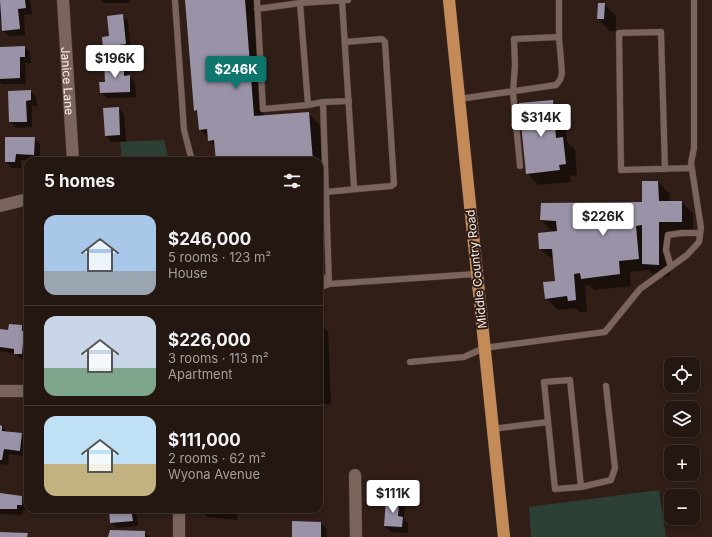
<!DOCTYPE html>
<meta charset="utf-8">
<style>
:root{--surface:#241611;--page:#30231f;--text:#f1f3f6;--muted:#a39f9f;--line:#413531;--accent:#0f766e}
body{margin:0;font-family:Inter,sans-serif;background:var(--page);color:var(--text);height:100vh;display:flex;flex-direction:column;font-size:15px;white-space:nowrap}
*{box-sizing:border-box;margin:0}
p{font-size:13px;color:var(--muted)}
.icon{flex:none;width:22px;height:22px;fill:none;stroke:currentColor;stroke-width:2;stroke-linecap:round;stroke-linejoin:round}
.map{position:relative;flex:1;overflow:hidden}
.side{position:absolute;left:24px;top:157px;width:299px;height:356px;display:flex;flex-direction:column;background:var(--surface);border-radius:12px;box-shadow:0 2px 6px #0003,0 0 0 1px var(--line)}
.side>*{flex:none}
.buttons{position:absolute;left:664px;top:357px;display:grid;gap:8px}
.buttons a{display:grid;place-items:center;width:36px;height:36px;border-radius:8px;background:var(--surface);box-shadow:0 2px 6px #0003,0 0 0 1px var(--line);font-size:20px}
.price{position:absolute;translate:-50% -34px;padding:0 9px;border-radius:4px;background:#fff;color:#222;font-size:13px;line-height:26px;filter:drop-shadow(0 1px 2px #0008)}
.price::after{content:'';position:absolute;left:50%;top:24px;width:12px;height:9px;margin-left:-6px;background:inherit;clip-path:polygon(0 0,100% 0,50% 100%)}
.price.selected{background:var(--accent);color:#fff}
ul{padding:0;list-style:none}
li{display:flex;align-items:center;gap:12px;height:100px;padding:0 20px}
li+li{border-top:1px solid var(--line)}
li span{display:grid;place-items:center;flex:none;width:112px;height:80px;border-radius:12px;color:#555}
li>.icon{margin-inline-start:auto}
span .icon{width:48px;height:48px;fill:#fffc;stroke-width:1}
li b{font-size:17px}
h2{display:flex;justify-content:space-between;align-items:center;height:48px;padding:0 20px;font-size:17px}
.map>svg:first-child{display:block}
.green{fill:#2c4035}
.shadow{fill:#0007}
.building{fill:#9a92a7}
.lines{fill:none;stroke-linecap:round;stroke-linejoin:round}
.lane-casing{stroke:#493a36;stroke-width:7}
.street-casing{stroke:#493a36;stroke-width:13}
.primary-casing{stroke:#493a36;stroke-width:13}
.lane{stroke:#7b645c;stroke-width:6}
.street{stroke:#7b645c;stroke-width:12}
.primary{stroke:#c48b58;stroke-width:12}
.labels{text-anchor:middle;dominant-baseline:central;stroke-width:4;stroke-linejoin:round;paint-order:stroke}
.street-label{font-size:12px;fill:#fbeee9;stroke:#301e17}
</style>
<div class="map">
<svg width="712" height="537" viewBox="0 0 712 537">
<rect width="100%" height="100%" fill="#301e17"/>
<path class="green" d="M164,140l4,17 -46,4 -2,-19z
M659,490l7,47h-135l-2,-30z"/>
<path class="shadow" d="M1,0h29l2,14 -8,1 1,20 -16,1 -6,-5 -1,-11h-2z
M101,0h29v3h-26z
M186,0h69l9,116 44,-3 12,12 9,111 -10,1v-76h-102l-1,-14 -16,-18 -1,-15 -4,-4z
M604,4l12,12v15h-6l-12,-12z
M122,15l6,6 3,29 -21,2 -6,-6z
M25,47l5,6 1,10h-6l1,21h-24l-2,-2v-34z
M123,62l6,6v8l6,6 1,15 -29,1 -6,-6z
M31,91l5,6 1,9h-5v21l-16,1 -6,-6z
M552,101l12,11 3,30 8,8 2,25 -7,1 1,6 -32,3 -12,-12z
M118,108l6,6 2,27 -14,1 -6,-6z
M34,138l6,6v16h-19v8h-9l-6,-6z
M643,182h15l12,12v8h12l11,12v19l-23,1v42h-16l-5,-6 -19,2 1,14 -37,4 -5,-5 -4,1 2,26h-7l-4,-4 -18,2 -12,-12 10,-16 -2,-22 -14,-11 14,-16 -13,-13 102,-17z
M319,323l9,9 3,72h-12z
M22,326l6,6 -1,28 -6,-1 -5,-5 -16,-3v-21l9,1z
M0,426l8,6 14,2 6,6 -2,16 -17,-2 -1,11 -8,-1z
M0,494l21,3 6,5v8h-4l-1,5 -22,-1z
M387,500l12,1 6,6 -1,12 4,4v10l-17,-1 -6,-6z
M110,509h26l2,17 -21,2 -6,-6z
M202,509h36l-1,11 -29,-3 -6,-5z
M321,523l6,6 -1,8h-33z
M110,531l35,1 4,5h-40z"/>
<path class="building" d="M0,0h25l1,8 -8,1 2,20 -18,2z
M185,0h60l9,116 55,-4 4,49h-97l-2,-21 -6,1 -1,-12 -8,1 -2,-20 -3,1z
M598,3h7l-1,16h-7z
M123,14l3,30 -23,3 -1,-10 7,-1 -2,-20z
M25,46v11h-5v21l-20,1v-32z
M124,61v15l6,-1v17l-30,1 -1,-11h6l-1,-20z
M31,90v10l-5,1 1,21h-18l-1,-31z
M553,100l3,38 7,-1 3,27 -7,1 1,5 -34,4 -7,-71z
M119,107l1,28 -15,1 -2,-28z
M5,137h30l-1,18 -18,-1 -1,8h-10z
M642,181h16l1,20h23v21h-23v43l-17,-1v-39l-6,1 3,33 -20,2 1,13 -39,5 -1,-6 -6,1 2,26 -8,1 -1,-5 -22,3 -2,-17 12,-1 -3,-32h-13l-1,-16 19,-2 -1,-10 -16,-1 1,-17 101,-1z
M9,324l13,1v6h2l-2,23h-8v-5l-14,-2v-18l8,1z
M0,425l2,1v5l20,2 -2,18 -16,-2 -2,11h-2z
M0,493l22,3v9h-5v4h-17z
M386,499l13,1 -1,16 5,1 -1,10 -18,-1z
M109,509h22l2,12 -23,2z
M201,509h31v5l-28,-1 -3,-1z
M292,521l29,1v15h-29z
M110,530l35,1v6h-37z
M0,532l28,1 -1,4h-27z"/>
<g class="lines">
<defs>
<path id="lane" d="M175,0l9,130 8,31
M257,0l6,109 45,-4 -8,-102
M342,0l12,187 3,2 34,-3 3,-2 -9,-142 -3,-3 -37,3
M257,9l43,-6 48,-3
M459,99l97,-14 4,-5 2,-7 -3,-36v-37
M323,102l6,182
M308,105l15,-3 26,-1
M520,166l-7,-74 2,-27 -1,-26 45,-2
M665,169l-4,-137 -42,1 2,137 71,-2
M326,192l31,-3
M671,267l-5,-17 2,-15 14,-2h18
M319,273l10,11
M319,288l10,-4 147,-10
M410,362l54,-5 20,-9 121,-16 35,-43 47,-34 12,-13 2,-14 -10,-65 3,-15v-148
M570,380l11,107 -26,2 -11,-107z
M492,429l56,-7
M581,487l30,-7 4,-12 -9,-82"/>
<g id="street">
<path id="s1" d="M63,0l10,161"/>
<path d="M0,206l28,-7"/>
<path d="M0,391h28"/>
<path d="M355,475l1,62"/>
<path d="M179,537v-28"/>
</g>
<path id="primary" d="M449,0l55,537"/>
</defs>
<use href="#lane" class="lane-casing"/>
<use href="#street" class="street-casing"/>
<use href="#primary" class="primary-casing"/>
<use href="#lane" class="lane"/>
<use href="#street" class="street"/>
<use href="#primary" class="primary"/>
</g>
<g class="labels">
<g class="street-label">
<text stroke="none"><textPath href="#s1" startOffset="81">Janice Lane</textPath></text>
<text transform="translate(476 269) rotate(-96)">Middle Country Road</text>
</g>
</g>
</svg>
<div class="buttons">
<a><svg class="icon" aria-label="locate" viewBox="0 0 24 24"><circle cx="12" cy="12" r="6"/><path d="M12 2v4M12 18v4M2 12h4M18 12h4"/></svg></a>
<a><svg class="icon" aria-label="layers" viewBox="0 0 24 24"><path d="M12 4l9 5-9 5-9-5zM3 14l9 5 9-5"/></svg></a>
<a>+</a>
<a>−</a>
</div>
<b class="price" style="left:115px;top:79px">$196K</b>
<b class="price selected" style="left:236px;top:90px">$246K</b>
<b class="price" style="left:541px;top:138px">$314K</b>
<b class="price" style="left:603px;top:237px">$226K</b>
<b class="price" style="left:393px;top:514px">$111K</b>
<section class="side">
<h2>5 homes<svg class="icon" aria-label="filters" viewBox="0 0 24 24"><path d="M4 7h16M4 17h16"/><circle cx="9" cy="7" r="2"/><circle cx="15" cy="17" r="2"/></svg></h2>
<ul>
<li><span style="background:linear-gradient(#a9c7e8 70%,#9aa5b1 0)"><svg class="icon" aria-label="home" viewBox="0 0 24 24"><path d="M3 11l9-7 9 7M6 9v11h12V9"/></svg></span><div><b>$246,000</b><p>5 rooms · 123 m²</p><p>House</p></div></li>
<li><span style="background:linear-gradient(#c9d6e8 65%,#7fa58c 0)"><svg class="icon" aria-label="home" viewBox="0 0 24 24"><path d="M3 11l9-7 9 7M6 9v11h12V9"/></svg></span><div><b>$226,000</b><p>3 rooms · 113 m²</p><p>Apartment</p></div></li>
<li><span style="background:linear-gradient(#bfe0f5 60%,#c2b280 0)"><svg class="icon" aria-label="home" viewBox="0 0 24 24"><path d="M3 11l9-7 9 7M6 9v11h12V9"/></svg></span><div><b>$111,000</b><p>2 rooms · 62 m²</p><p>Wyona Avenue</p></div></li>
</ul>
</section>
</div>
